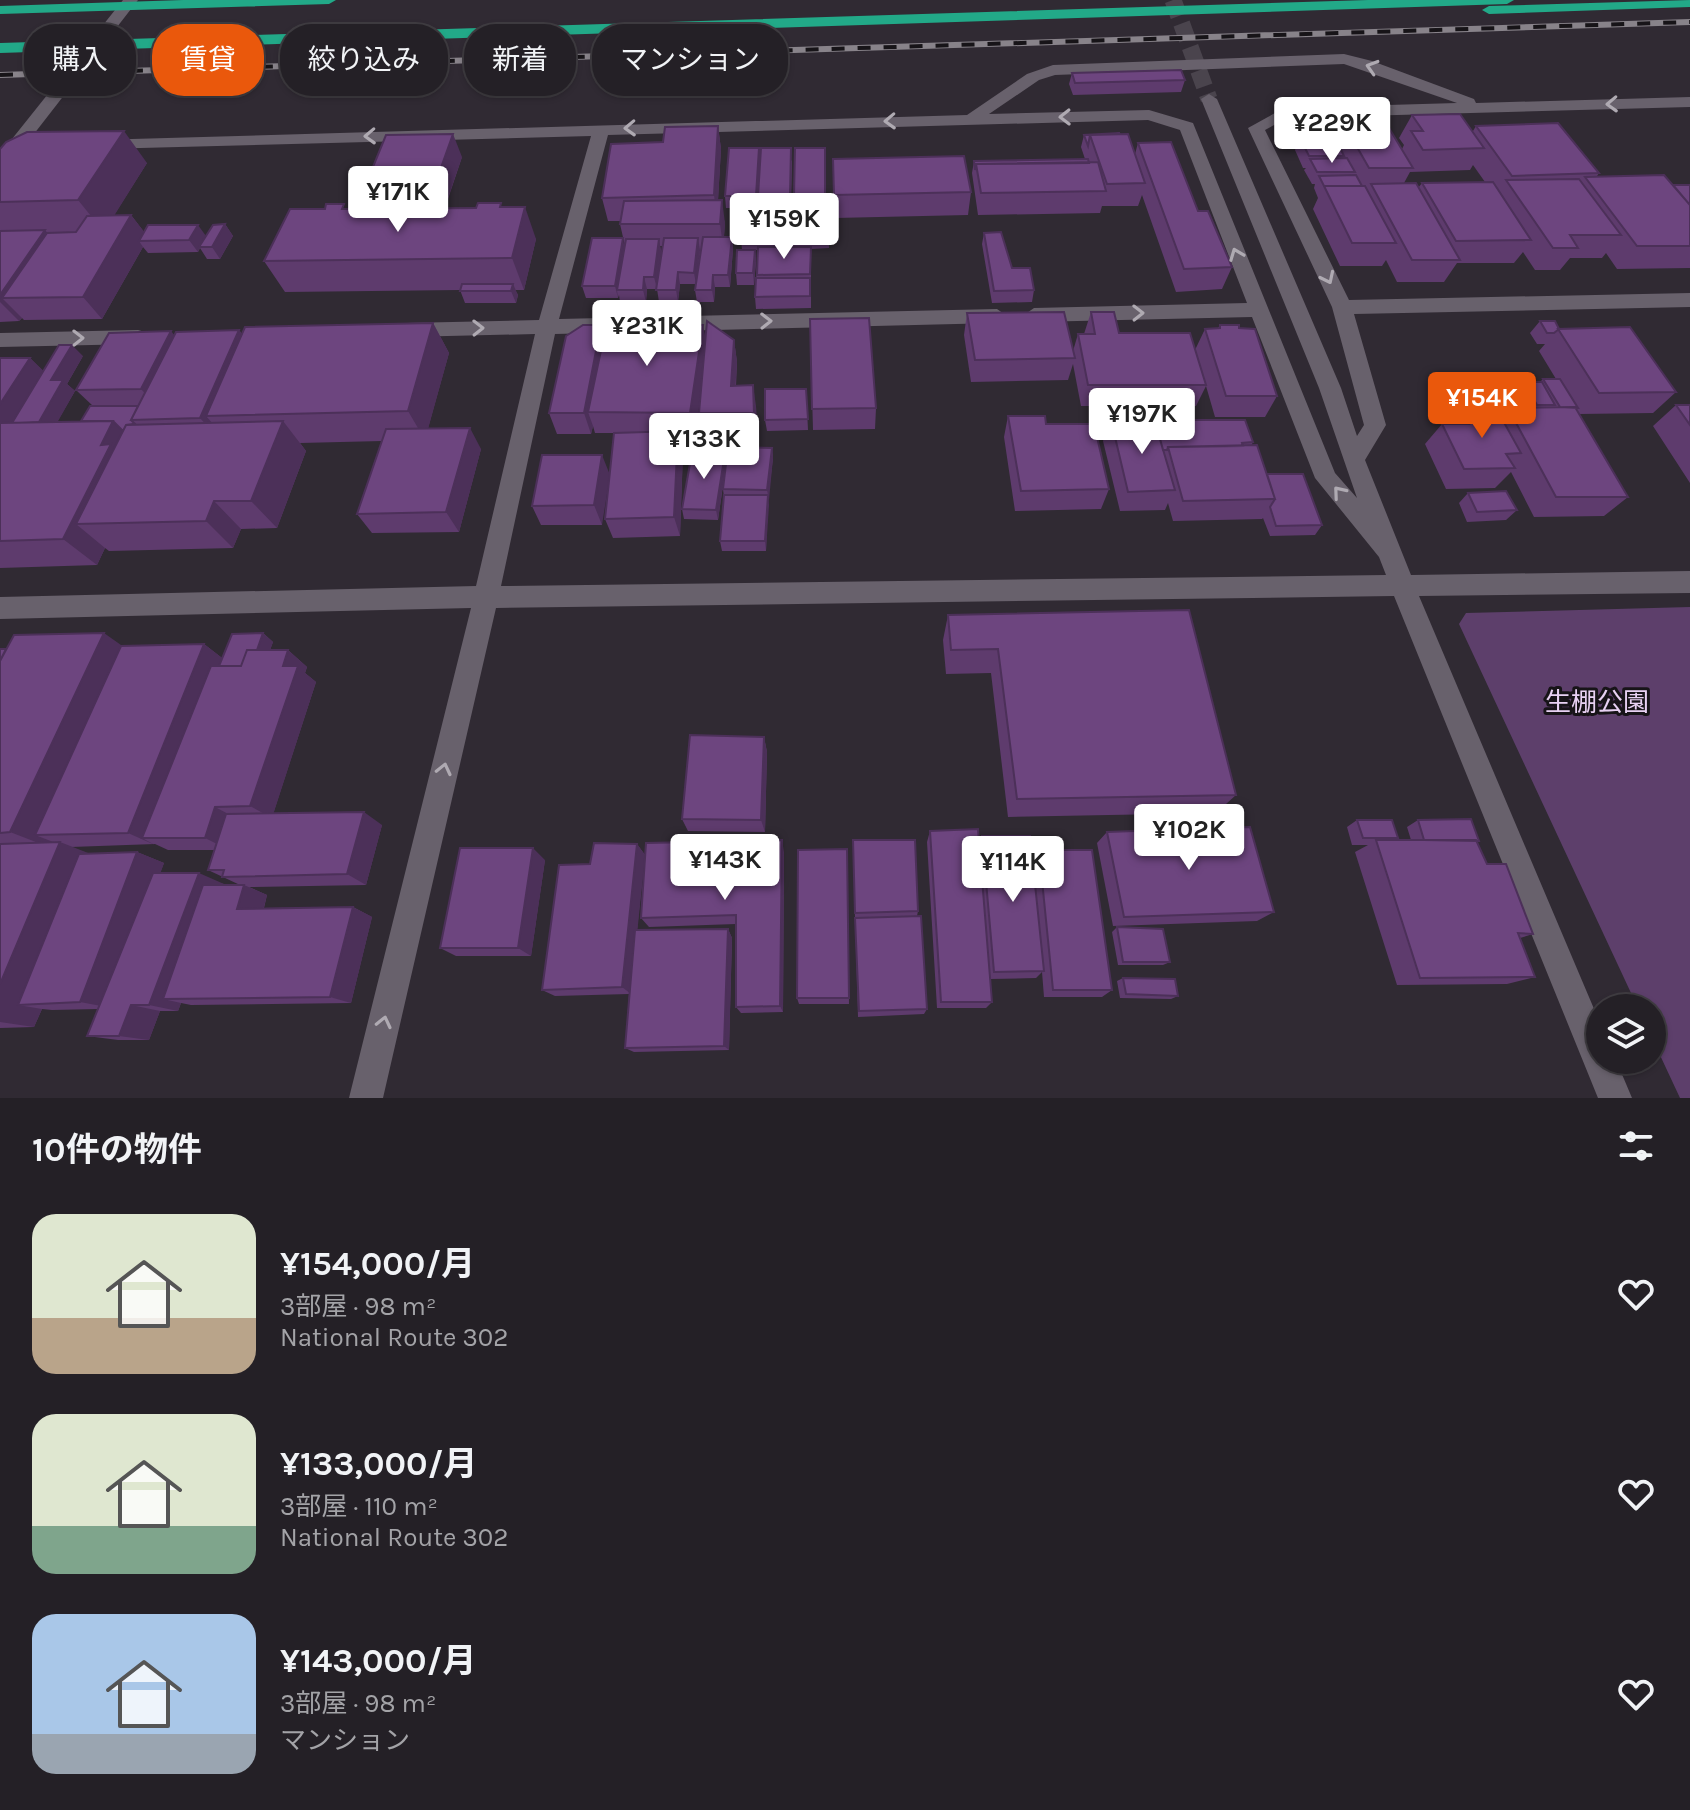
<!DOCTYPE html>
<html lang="ja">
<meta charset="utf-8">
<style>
:root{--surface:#242026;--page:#2c282e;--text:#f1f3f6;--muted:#a3a3a7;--line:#413e43;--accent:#ea580c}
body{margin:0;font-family:Karla,"Noto Sans JP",sans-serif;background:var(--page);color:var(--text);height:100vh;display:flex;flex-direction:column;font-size:30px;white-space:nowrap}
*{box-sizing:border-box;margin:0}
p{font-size:26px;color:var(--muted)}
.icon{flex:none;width:44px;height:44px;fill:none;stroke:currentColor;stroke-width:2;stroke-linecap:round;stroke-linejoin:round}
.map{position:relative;height:1098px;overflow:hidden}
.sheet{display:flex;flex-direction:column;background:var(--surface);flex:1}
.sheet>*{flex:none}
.guide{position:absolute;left:24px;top:24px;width:800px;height:72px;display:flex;gap:16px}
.buttons{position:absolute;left:1586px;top:994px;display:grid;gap:16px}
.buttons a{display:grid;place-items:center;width:80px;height:80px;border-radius:50%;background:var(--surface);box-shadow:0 2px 6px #0004,0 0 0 2px var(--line);font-size:40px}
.price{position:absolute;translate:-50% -68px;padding:0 18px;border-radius:8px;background:#fff;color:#222;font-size:26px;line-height:52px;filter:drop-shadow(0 2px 4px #0008)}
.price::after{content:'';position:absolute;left:50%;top:48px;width:24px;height:18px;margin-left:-12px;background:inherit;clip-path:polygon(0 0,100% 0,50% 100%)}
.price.selected{background:var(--accent);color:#fff}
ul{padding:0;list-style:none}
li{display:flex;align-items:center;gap:24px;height:200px;padding:0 32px}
li span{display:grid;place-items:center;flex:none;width:224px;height:160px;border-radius:24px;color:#555}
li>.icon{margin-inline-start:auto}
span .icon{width:96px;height:96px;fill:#fffc;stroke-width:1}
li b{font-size:34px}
h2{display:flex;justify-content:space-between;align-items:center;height:96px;padding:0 32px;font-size:34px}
.pill{padding:0 28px;border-radius:32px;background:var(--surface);box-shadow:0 2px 6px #0004,0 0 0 2px var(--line);font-size:28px;line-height:72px}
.pill.selected{background:var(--accent);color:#fff}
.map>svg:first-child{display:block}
.green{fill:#5d3f6b}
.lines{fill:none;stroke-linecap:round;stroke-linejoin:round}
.minor-tunnel{stroke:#4a444d;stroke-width:17;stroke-dasharray:17 8;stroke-linecap:butt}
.minor{fill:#68616c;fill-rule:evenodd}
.highway{fill:#22a988;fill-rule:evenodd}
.rail-casing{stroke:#88838a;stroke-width:6}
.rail{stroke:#171418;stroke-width:4;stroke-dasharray:13;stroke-linecap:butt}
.wall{fill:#5e3b6d;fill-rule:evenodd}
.shaded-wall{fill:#4c3059}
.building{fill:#6d457f;stroke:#4c3059;stroke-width:2}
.oneway{stroke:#afaab2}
.labels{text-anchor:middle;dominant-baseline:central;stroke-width:6;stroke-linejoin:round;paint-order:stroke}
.park-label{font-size:26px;fill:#e8d1f3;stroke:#171418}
</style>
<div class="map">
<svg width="1690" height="1098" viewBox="0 0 1690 1098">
<rect width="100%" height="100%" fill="#302a33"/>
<path class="green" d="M1690,607v491h-10l-28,-60v-30h-14l-179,-384 7,-11z"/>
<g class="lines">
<path class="minor-tunnel" d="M1173,0l36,99"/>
<path class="minor" d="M123,0h15l-132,170 -6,1v-17z
M1344,54l28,7 102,38 2,4 214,-6v10l-403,11 -22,12 84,170 341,-7v14l-336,7 32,111 -21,35 46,115 279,-4v22l-271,3 181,427v37h16l16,38h-34l-204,-502 -898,12 -113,490h-34l122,-490 -471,11v-22l476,-11 59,-252 -129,3 -7,-2 -3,-5 3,-5 7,-2 133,-3 52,-184 -489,13 -6,-1 -3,-4 3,-4 871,-25 60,-41 26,-9zM1344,64l113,39 -173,5 -36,20 84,179 32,118 -7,11 -16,-48 -124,-289 -8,-5 -8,5 118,289 38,110 -22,-25 -142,-350 -44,-13 -160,4 50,-34 16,-5zM1148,120l32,10 67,173 -213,5 -10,7 10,7 218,-5 63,161 64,79 7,18 -885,11 54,-252 442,-11 10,-7 -10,-7 -438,10 49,-184z
M138,330l7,2 3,5 -3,5 -7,2 -138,3v-14z"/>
<path class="highway" d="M183,0h153l-7,4 -329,10v-8z
M1368,0h146l-7,4 -1507,49v-10z
M1690,0v7l-201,7 -7,-4 7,-4z"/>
<defs>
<path id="rail" d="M0,75l1690,-53"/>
</defs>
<use href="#rail" class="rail-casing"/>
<use href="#rail" class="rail"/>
</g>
<path class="wall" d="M1072,73l113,7 -4,12 -108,3 -4,-11z
M1412,115l61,16 3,-5 123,47 -2,3 76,9h17v83l-73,1 -11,-16 -4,5h-32l-10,12h-25l-12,-18 -9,11h-57l-13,19h-47l-11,-22 -4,6h-42l-27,-57 5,-11 -4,-10 1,-4h-3l-8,-14 2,-2h-3l-8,-18 1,-2h-3l-9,-19 5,-12 33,6 18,12 -3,6v1l8,-16h4l3,-7 50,30 2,-4 -5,-7zM1473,165l12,17 -63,1 -4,5 -14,-5 6,-11 60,-2z
M718,126l3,23 -3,51 7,23 -1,14h8l1,12 -3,38h-15l-1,15h-17l-2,-12v-6h-15l-2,18h-19l-2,-13h-10l-1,13h-26l-1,-7 -1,3h-32l-4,-12 43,-40 -5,-22v-3h-12l-6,-23 61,-56zM660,246h3l-5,34 3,-29z
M1120,133l15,21 3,-11 60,68 34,56 -10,22 -46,3 -34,-97 -4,11h-36l-2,7 -122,2 -6,-42 2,-12 111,-2 -4,-12 3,-12z
M795,148h30v54h3l1,46 -18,1v59l-55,1 -1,-12 3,-47h-3l1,11 -2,24h-17l-1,-12 6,-23 -1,-11 2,-31h-17l-1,-12 35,-36 -2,43h1l-1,-7 34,-36 -1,42h3zM781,207h6v40h-6z
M0,149l147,14 -33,52h17l13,17 62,4 19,-12 8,12 -13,23h-13l-7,-11 -2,4 -50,1 -5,-6 -41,72 -78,1 -2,-2 -3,3 -19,1z
M462,157l-17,51 58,-1 33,32 -12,51h-9l3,5 -2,8h-51l-5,-13 -175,2 -21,-31 83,-52h11l-1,-3z
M833,159l138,33 -3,23 -133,3z
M984,233l28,35 22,22 -2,12 -40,1 -10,-59z
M1091,312l28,21 76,17 10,-21 13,-1 2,-3 19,3 38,68 -12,21h-50l-9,-31 -10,20h-115l-8,-42 -5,16 -97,2 -7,-47 3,-22 106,38 5,-17h6z
M810,319l66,89 -1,21 -62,1z
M1540,321l19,8 117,63 -23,21 -74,1 49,83 -24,19 -70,1 -23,-45 -16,16 -49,1 -21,-45 17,-20h7l12,-15 40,7 7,-8h14l-7,-15 9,-11h16l3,-3h13l-17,-28 6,-7h-8l-7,-11z
M433,323l16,30 -21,75 53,21 -22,83 -87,1 -15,-19 25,-73 -82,2 6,8 -29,77 -36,1 -8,19 -124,3 -4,-3 -8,17 -97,3v-210h30l13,13 40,-15 -16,28 8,7 -18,31 24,-1 12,-15 -17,-16 98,-55 65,-5 3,4z
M601,325l3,12 130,3 3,22 -1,24 20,20 1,28h-54l-4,-21 3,-30 -7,51h-16l4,17 -3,85 -67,2 -8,-19 9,-86h-19l-2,-7 -2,8h-34l-8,-21z
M806,389l2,41 -41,1 -2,-11z
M1676,405h14v78l-37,-57z
M1008,416l101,73 -8,20 -86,2 -11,-74z
M1111,420h44l98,22 -2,4 16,28 55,51 -7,10 -45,1 -7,-18 -1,1 -89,2 -5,-18 -3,7 -45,1 -17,-70z
M728,447l44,1 1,10 -5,42 -2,51h-44l-2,-10 4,-44 -1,-8 1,-10 -6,41 -34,-1 -2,-10 10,-57 33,1 1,10z
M602,455v70h-61l-9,-19z
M1468,493l49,17 -11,10 -39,2 -8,-19z
M948,615l288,180 -20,18 -208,4 -17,-144 -45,1 -3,-34z
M263,633l10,9 -3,8h18l19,17 -2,6 11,9 -43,132 109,11 -16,60 -117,2 18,8 -3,13 89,-1 19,10 -21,86 -160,2 -10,-2 -3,8h-18l-11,29h-31l-31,-4 11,-27 -46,1 -10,-1 -8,18 -34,1v-379l204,-5 18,14zM155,844l13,6h46l-6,20 32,15h-17l1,-1 -64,-11 4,-10 -27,-11 -48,2 -18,-7z
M764,737l3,15 -2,80 -77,-1 -6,-12z
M1357,820l41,18 -4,2h17l-4,-13 11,-7 61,21 -2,1 10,22 46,70 -13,4 15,39 -28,7 -110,1 -42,-133 13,-7h-16l-5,-18z
M930,831l49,12 3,-7 51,24 6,-10 73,140 -10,7h-58l-2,-25 -6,6 -46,1 2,23 -6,6h-49l-10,-166z
M1107,832l167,80 -17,9 -144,5 -16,-83z
M853,840l65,71 -1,5 -62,2z
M637,844l8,11 -8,75 91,-1 4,9 -3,112 -95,2 -9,-4 4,-54 -74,2 -13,-6 48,-126z
M847,849l2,155h-50l-2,-6z
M784,852l-1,160 -42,1 -5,-6v-83l-87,3 -8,-9z
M545,860l-14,96h-75l-16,-8z
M855,918l72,91 -3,5 -66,3z
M1117,927l53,35 -7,3h-45l-6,-33z
M1123,978l55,18 -7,3 -51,-1 -3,-17z"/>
<path class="shaded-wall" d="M718,126l3,23 -4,69 -3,-23z
M124,131l23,32 -43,69 -26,-32z
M453,134l9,23 -24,70 -10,-23z
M759,148l1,12 -3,47 -1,-11z
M722,200l3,23 -2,23 -3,-22z
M781,203l1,12 -1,35 -1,-12z
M525,207l11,32 -12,51 -12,-32z
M131,215l18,23 -10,3 4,6 -41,72 -19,-22z
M225,224l8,12 -13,23 -8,-12z
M198,225l8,11 -8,16 -9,-12z
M45,230l20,23 -63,45 20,20 -3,3 -19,-19v-7z
M732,237l1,12 -3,38 -2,-12z
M623,238l2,12 -8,40 1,8 -3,-12z
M698,238l2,12 -4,34 -2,-11z
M659,239l2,12 -4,38 -3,-12z
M755,250l1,11 -2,24 -1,-12z
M678,272l2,12 -2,18 -2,-12z
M713,275l2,12 -1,15 -2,-12z
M644,277l3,12 -1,13 -3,-12z
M513,284l5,11 -2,8 -5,-12z
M433,323l16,30 -24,87 -17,-29z
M601,325l6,21 -19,66 5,14 -2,8 -7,-21z
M703,325l4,21 -12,88 -5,-21z
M239,330l17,22 -50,64 15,17 -2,6 -19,-21z
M171,331l18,22 -29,57 -19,-21z
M734,340l3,22 -3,45 -3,-21z
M72,345l11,11 -16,28 8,7 -31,55 -44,-3v-39l30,-46 22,21z
M753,385l3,21 1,28 -3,-21z
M113,421l30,29 -67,74 29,24 -8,17 -34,-26 38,-94z
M283,421l23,30 -29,77 -26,-27z
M470,428l11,21 -22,83 -13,-20z
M678,431l5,20 -3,85 -6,-19z
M772,448l1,10 -4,42 -2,-10z
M725,453l1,10 -8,57 -2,-10z
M602,455l8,20 -8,50 -8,-20z
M768,495l1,10 -3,46 -1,-10z
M214,501l27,28 -8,19 -27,-27z
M104,633l34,24 -103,178 21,8 -2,6 -44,-17z
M263,633l10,9 -12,33 -10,-9z
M204,644l22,17 -84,177 13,7 -27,-12z
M288,650l19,17 -2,6 11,9 -44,136 -22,-12 33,-140z
M764,737l3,15 -2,80 -4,-12z
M215,807l23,12 -9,31 -24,-12z
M364,812l18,13 -16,60 -19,-11z
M782,840l2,12 -1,160 -3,-6z
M60,842l41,16 -83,147 24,4 -8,18 -34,-5v-38z
M637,844l8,11 -14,139 -9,-7z
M533,848l12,12 -14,96 -13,-8z
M137,852l27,11 -52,145 -32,-6z
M199,873l25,11 -42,115h-19l18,4 -3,8 -29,-6z
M244,885l23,10 -6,23 -24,-9z
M353,907l19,10 -21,86 -21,-6z
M728,929l4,9 -3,112 -5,-4z
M131,1005l29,6 -11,29 -30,-4z"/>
<path class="building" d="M1181,70l4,10 -110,3 -3,-10z
M1460,114l24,34 -61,2 -12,-19h12l-11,-16z
M1318,116l4,7h12l6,12 -41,1 -10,-19z
M1383,118l30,50h-44l-24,-42 10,-1 -3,-6z
M1558,123l41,50 -87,3 -36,-50z
M718,126l-4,69 -112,3 9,-54 52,-2 2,-15z
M124,131l-46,69 -78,2v-53l6,-7 21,-10z
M1120,133l-30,2 -2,11 -4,-11z
M453,134l-25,70 -71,2 29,-71z
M1128,134l17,49 -38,1 -17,-49z
M1335,137l9,19h-35l-9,-18z
M1171,142l27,69h10l24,56 -48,2 -46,-126z
M729,148h30l-3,48h-31z
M761,148h30l-1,47 -32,1z
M795,148h30v47l-31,1z
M964,156l7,36 -137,3 -1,-36z
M1347,158l8,14h-38l-7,-13z
M1088,159l1,4 -113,1 -1,6 -1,-9z
M1098,162l8,29 -125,2 -5,-29z
M1356,175l6,11h-38l-5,-10z
M1664,175l26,30v41h-53l-52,-69z
M1579,179l42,56h-51l8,13h-25l-47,-68z
M1493,182l38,58 -75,1 -34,-58z
M1416,183l44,77h-48l-41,-76z
M1673,185h17v20z
M1324,186h41l31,57h-44z
M722,200l-2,24h-100l4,-23z
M787,202h41l1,35h-43z
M478,203h23l-1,4h25l-13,51 -248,3 26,-52h35l1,-5h18l-2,5 134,-1z
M743,203h38l-1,35 -39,1z
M131,215l-48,82 -81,1 45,-65 29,-1 11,-16z
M225,224l-13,23h-13l14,-22z
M148,225h50l-9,15 -50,1z
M45,230l-45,65v-64z
M1001,232l11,36h18l4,22 -40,1 -10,-58z
M703,237h29l-4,38h-15l-1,15h-17z
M592,238h31l-8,48h-33z
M664,238h34l-4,35 -16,-1 -2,18h-20z
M626,239h33l-5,38h-10l-1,13h-26z
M758,247h53l-1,27 -53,1z
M737,250h18l-2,23h-17z
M756,278h54v18l-55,1z
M462,284h51l-2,7h-51z
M1064,312l11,46 -100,2 -8,-47z
M1091,312h23l5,21h71l16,52h-118l-10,-51h17z
M869,318l7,90 -64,1 -2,-90z
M707,321l27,19 -3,46 22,-1 1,28h-55z
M1540,321h15l4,8 -5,4h-7z
M607,322l96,3 -13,88 -102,-1z
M433,323l-25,88 -202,5 39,-89z
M583,325h18l-17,88h-35l17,-77z
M1220,325h19v3l16,1 22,67h-51l-21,-67 15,-1z
M1630,327l46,65 -77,1 -41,-64z
M239,330l-39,88 -69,2 45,-88z
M171,331l-30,58 -65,1 33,-57z
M59,345h13l-21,35h12l-24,42 -27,1z
M0,358h30l-30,46z
M1543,379h17l18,29 -18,-1z
M1524,382h18l13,23h-18z
M765,389h41l2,30 -43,1z
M1676,405h14v20z
M90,406h48l-7,14 4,4 -9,1 -3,6 -10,-10h-32z
M1575,407l53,90h-72l-48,-89z
M1496,408l25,45 -15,1 9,14 -51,1 -22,-45h27l-8,-15z
M1008,416h37l1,8h48l15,65 -88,2z
M1154,419l21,71 -47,2 -17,-72z
M1155,420h90l8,22 -11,1 1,3 -75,1 -1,3h-4z
M113,421l-12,24 10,-1 -48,95 -63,2v-118z
M283,421l-32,80h-37l-8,20 -130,3 50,-99z
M470,428l-24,84 -89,2 29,-85z
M678,431l-4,86 -69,2 9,-86z
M1257,445l18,54 -92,2 -15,-54z
M728,447l44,1 -5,42 -44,-1z
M692,452l33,1 -9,57 -34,-1z
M542,455h60l-8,50 -62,1z
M1267,474h36l19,51 -46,1 -6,-19 5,-8z
M1506,491l11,19 -40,2 -9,-19z
M724,495h44l-3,46h-45z
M1189,610l47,185 -219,4 -19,-150 -47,1 -3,-35z
M104,633l-94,199 -10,1v-172l14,-26z
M263,633l-6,17h-10l-6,16h-22l13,-32z
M204,644l-76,189 -93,2 86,-189z
M0,649h6l-6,12z
M247,650h41l-5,16h15l-48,140 -35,1 -10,31h-63l69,-172h30z
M690,735l74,2 -3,83 -79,-1z
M364,812l-17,62 -125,3 2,-7h-16l18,-56z
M1471,819l8,22 -55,-1 -6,-20z
M1357,820h35l6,18h-35z
M1250,827l24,85 -150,5 -17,-85z
M978,829l14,173h-51l-11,-171z
M982,836h48l14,135 -50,1z
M782,840l-2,166 -44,1v-92l-95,3 5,-75z
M853,840h62l3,71 -63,2z
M1376,840h100l11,24h19l27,70 -15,-1 17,44 -115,1z
M60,842l-60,142v-140z
M594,843l43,1 -15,143 -80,3 17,-125 31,-1z
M460,848h73l-15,100h-78z
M847,849l2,149h-52l1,-148z
M1039,850h53l20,140h-59z
M137,852l-57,150 -62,3 61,-151z
M153,873h46l-50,132h-18l-12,31h-32z
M203,885h41l-7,24 116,-2 -23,90 -167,2z
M921,916l6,93 -68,2 -4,-93z
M1117,927l46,2 7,33h-47z
M728,929l-4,117 -99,2 10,-118z
M1123,978l52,1 3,17 -52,-2z"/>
<defs><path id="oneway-chevron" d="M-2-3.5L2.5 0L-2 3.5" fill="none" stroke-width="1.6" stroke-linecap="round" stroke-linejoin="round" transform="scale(2)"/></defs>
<g class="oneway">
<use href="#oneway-chevron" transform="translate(1372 67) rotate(-163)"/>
<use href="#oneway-chevron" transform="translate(1612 104) rotate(178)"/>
<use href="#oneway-chevron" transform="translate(1065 117) rotate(179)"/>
<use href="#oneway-chevron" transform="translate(890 121) rotate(178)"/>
<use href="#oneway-chevron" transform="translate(630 128) rotate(178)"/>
<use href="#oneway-chevron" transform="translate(370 136) rotate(178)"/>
<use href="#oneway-chevron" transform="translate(1236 254) rotate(-111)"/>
<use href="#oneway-chevron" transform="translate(1328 278) rotate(64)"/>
<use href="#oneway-chevron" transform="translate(1138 313) rotate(-1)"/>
<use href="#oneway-chevron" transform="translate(766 321) rotate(-1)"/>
<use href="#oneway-chevron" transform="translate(478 328) rotate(-1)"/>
<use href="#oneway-chevron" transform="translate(78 338) rotate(-1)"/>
<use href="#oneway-chevron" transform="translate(1339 492) rotate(-130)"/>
<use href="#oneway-chevron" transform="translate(444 769) rotate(-77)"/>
<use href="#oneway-chevron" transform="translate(384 1022) rotate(-77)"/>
</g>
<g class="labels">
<g class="park-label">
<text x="1597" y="702">生棚公園</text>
</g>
</g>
</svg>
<div class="buttons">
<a><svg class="icon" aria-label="layers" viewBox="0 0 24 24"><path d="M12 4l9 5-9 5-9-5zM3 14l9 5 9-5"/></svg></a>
</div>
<b class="price" style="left:1332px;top:165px">¥229K</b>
<b class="price" style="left:398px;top:234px">¥171K</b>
<b class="price" style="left:784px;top:261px">¥159K</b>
<b class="price" style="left:647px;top:368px">¥231K</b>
<b class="price selected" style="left:1482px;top:440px">¥154K</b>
<b class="price" style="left:1142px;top:456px">¥197K</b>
<b class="price" style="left:704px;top:481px">¥133K</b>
<b class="price" style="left:1189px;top:872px">¥102K</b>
<b class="price" style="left:725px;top:902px">¥143K</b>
<b class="price" style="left:1013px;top:904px">¥114K</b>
<div class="guide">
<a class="pill">購入</a>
<a class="pill selected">賃貸</a>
<a class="pill">絞り込み</a>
<a class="pill">新着</a>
<a class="pill">マンション</a>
</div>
</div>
<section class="sheet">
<h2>10件の物件<svg class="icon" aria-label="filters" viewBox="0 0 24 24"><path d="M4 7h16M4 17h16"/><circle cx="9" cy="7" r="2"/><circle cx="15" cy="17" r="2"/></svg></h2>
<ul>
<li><span style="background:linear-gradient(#dfe7d0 65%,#b9a48a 0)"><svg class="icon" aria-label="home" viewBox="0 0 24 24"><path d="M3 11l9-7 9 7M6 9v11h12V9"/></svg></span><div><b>¥154,000/月</b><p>3部屋 · 98 m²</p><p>National Route 302</p></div><svg class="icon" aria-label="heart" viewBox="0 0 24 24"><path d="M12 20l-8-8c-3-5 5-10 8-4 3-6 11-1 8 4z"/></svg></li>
<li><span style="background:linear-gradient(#dfe7d0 70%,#7fa58c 0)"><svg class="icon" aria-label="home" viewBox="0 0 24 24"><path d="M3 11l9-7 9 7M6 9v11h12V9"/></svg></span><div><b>¥133,000/月</b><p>3部屋 · 110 m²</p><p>National Route 302</p></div><svg class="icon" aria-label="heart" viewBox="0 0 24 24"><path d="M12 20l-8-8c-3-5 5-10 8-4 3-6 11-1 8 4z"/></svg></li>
<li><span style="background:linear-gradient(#a9c7e8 75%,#9aa5b1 0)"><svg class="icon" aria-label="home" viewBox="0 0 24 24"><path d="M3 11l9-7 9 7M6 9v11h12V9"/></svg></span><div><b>¥143,000/月</b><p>3部屋 · 98 m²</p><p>マンション</p></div><svg class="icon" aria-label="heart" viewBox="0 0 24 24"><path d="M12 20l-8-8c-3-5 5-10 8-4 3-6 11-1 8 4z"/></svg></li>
</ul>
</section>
